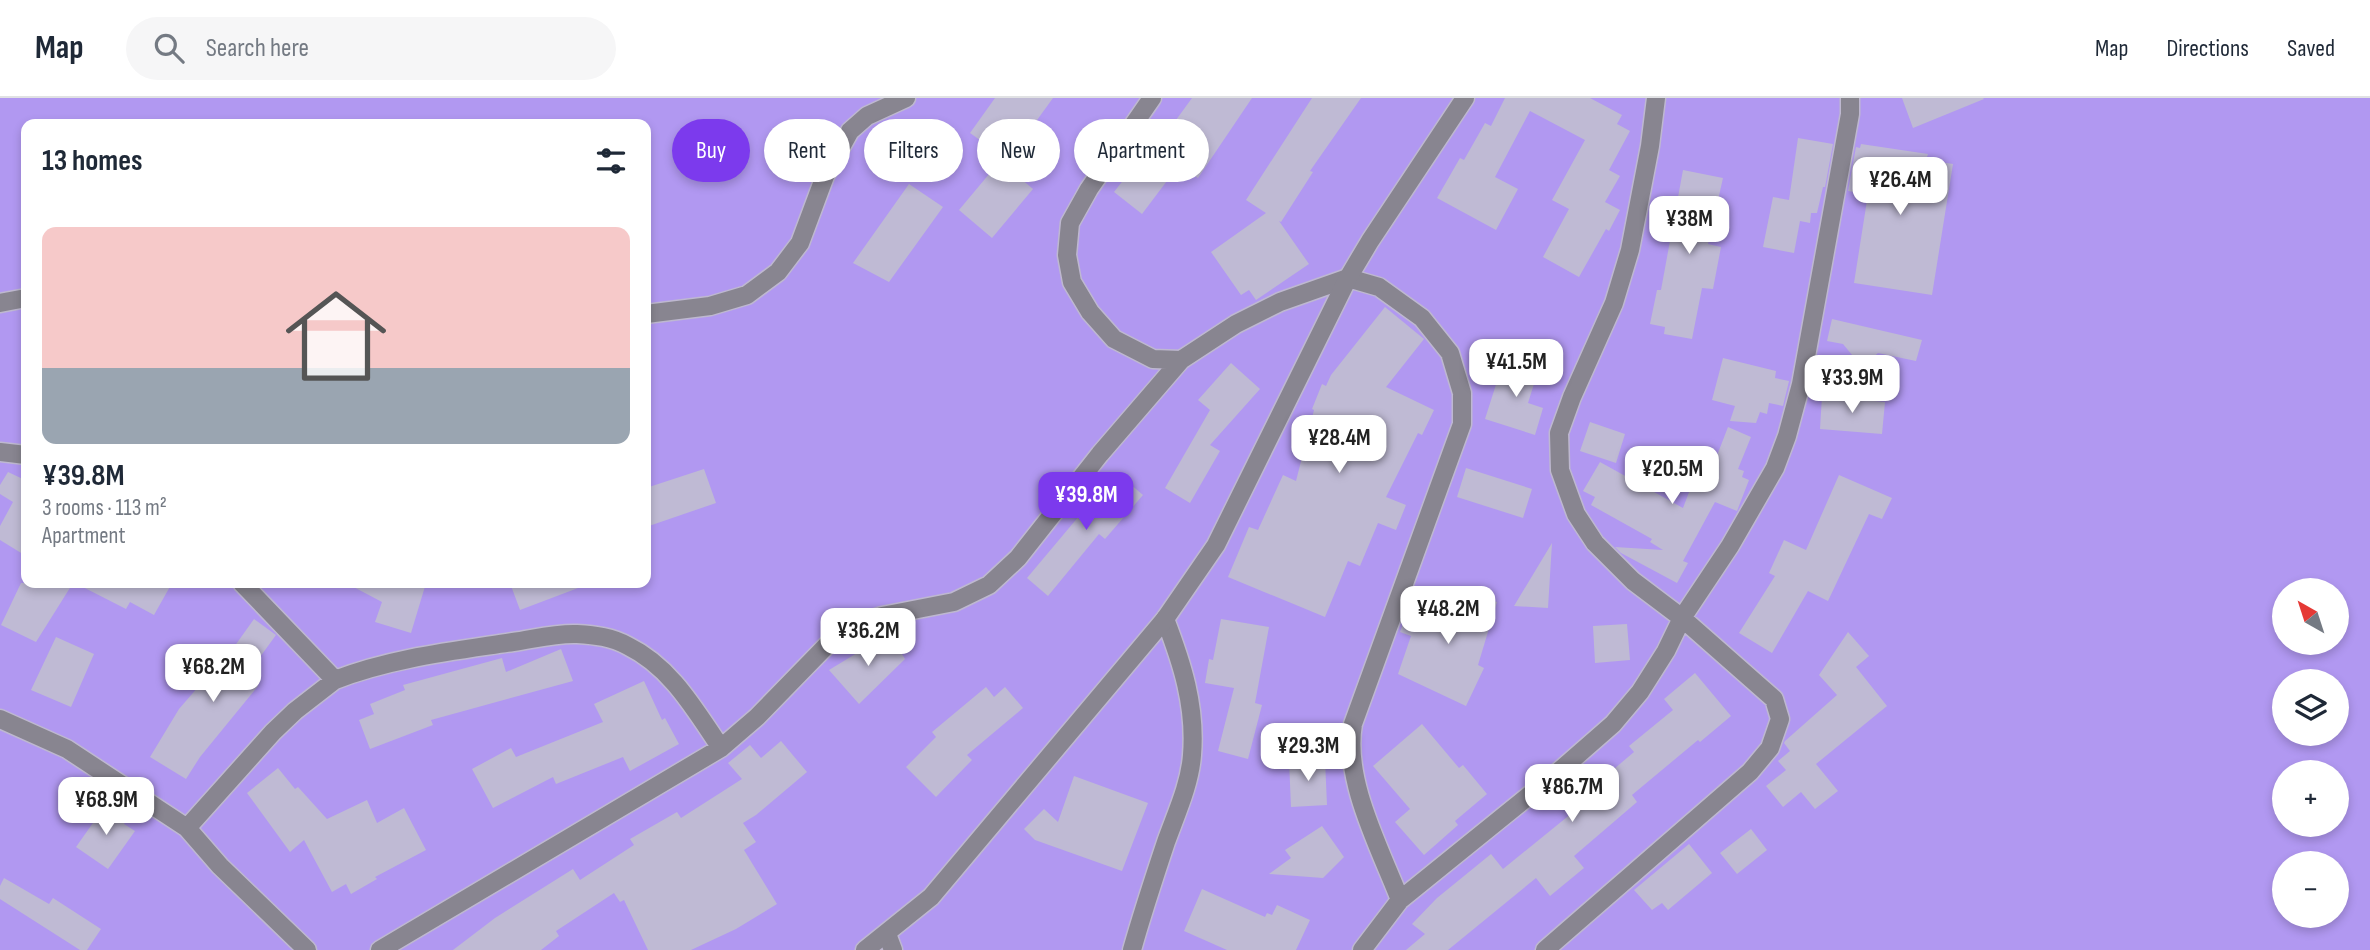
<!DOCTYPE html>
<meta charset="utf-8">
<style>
:root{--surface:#fff;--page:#f6f6f7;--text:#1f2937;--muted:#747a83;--line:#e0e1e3;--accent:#7c3aed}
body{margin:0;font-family:"Sofia Sans Condensed",sans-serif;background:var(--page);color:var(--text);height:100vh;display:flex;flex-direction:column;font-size:26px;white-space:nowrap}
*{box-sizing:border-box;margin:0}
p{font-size:23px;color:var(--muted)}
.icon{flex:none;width:38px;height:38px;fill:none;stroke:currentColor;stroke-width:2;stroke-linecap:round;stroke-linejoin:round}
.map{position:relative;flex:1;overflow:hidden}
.details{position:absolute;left:21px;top:21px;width:630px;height:469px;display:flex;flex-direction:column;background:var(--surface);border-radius:14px;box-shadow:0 4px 10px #0003}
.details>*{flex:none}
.hud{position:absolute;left:672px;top:21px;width:665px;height:63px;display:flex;gap:14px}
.needle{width:46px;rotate:321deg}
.buttons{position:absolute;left:2272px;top:480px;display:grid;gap:14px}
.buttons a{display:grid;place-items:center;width:77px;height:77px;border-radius:50%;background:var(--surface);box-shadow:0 4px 10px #0003;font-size:35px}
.price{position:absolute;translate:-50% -60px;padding:0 16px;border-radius:14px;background:#fff;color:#222;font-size:23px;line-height:46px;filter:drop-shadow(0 2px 4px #0008)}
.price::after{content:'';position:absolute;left:50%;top:42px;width:21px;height:16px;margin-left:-10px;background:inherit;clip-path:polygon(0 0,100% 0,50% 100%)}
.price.active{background:var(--accent);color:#fff}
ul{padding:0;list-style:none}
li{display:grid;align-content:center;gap:14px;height:371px;padding:0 21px}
li span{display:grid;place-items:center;height:217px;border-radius:14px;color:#555}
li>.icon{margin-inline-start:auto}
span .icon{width:126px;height:126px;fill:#fffc;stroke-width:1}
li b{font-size:30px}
h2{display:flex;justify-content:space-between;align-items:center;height:84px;padding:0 21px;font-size:30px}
.tag{padding:0 24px;border-radius:32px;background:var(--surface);box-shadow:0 4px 10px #0003;font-size:24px;line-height:63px}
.tag.active{background:var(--accent);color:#fff}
header{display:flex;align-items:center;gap:42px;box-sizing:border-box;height:98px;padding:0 35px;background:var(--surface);border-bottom:2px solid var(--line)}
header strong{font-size:33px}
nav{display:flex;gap:38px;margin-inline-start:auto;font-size:24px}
.search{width:490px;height:63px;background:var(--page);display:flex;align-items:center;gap:18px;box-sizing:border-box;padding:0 24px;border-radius:38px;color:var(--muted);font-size:26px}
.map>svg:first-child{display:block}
.forest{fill:#b198f1;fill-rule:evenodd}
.building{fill:#bfbad4}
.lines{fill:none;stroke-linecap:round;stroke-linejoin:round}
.minor-casing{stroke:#beb8d0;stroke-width:21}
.tertiary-casing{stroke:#beb8d0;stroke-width:21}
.minor{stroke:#888590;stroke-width:18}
.tertiary{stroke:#888590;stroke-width:18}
</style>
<header>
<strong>Map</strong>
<div class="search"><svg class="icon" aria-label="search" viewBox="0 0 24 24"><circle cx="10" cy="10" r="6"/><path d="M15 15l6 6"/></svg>Search here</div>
<nav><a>Map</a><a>Directions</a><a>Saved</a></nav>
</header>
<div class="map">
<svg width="2370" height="852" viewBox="0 0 2370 852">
<rect width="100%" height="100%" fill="#e1dbf6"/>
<path class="forest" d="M0,0h2370v852h-2370zM26,26h620v459h-620zM2284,492h52v52h-52zM2284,583h52v52h-52zM2284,674h52v52h-52zM2284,765h52v52h-52z"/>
<path class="building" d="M995,0h58l-45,62 -38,-27z
M1192,0h60l-54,80 -19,-13 -37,49 -28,-22 50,-64 4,3z
M1312,0h49l-51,73 3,1 -32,50 -2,-1 30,43 -53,36 -7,-10 -8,5 -30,-43 55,-39 -20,-13z
M1505,0h85l32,17 -5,9 13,7 -21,39 11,6 -15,26 15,8 -11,21 -3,-2 -27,48 -36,-20 26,-48 -17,-9 33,-60 -55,-29 -35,66 23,12 -22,41 -59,-32 23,-40 4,2 21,-37 6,3z
M1902,0h81l1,1 -71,29z
M1798,40l35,6 -8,43h-2l-6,26h-6l-1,10 -10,-2 -6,32 -31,-6 10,-50 16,3z
M1861,46l67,10 -2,6 27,4 -21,131 -78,-12 14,-89 -20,-3 8,-44 4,1z
M1000,63l33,28 -41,49 -33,-28z
M1683,72l40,8 -15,66 13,3 -8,42 -11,-1 -10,51 -28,-5 1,-7 -15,-3 7,-34h4z
M909,86l34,23 -54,75 -36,-19z
M1385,209l39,32 -38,48 48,23 -12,25 -4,-2 -32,64 20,8 -10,25 -18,-7 -18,43 -12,-5 -23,56 -97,-40 21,-50 9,3 25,-55 13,6 18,-71 -2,-1 10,-25 4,2 5,-11z
M1832,221l90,21 -6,21 -38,-8 -16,14 -19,-23 -16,-3z
M1723,260l53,13 -1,7 14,3 -6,25 -14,-3 -2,11 -7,-2 -4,11 -26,-2 5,-15 -23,-6z
M1510,261l29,9 -11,35 15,5 -8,27 -50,-16 14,-44 5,2z
M1231,265l29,26 -50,56 10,6 -30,52 -25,-15 45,-78 -12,-10z
M1822,298l63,6 -3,32 -62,-5z
M1590,324l35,12 -9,29 -36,-12z
M1728,329l23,10 -13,32 6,2 -2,6 7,3 -12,31 -22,-9 -32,59 5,2 -11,20 -56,-30 -6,-6 48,3 -13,-8 2,-3 -61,-34 4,-8 -12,-6 17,-29 83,46 16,-42 12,5z
M1466,370l66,21 -9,29 -66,-21z
M704,371l12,34 -70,24v-39z
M8,374l17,8 1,-2v78l-26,-16v-14l13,-24 -13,-8v-9z
M1116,374l27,23 -38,44 -6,-5 -51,62 -21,-18z
M1839,377l53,23 -10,21 -13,-5 -41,87 -20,-10 -36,62 -33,-20 36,-57 -6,-3 15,-33 22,10z
M1552,445l-4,65 -34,-2z
M21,485h52l-37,59 -35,-17z
M75,485h97l-18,32 -24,-13 -4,7z
M346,485h80l-15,50 -36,-11 7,-20z
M510,485h76v2l-66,25z
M1455,491l42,13 -19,63 6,3 -18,38 -68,-32 13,-38 -11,-4 9,-25 31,11 3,-9 6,2z
M254,521l22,16 -29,40 11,11 -58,71 -14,22 -36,-22 29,-48 26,-30 4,3z
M1221,521l48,8 -14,76 7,2 -14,54 -30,-8 16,-63 -29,-5 4,-24 4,1z
M1627,526l3,36 -35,3 -2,-37z
M1848,534l21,24 -13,11 31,39 -71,58 22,27 -23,18 -14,-17 -18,15 -17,-21 20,-16 -8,-9 12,-10 -6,-8 1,-2 52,-46 -18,-20z
M885,538l4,7 5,-2 11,18 -46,45 -30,-34z
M56,539l38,17 -23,53 -40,-17z
M561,551l12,32 -142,39 2,5 -63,24 -11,-29 15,-6 -4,-10 35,-14 -2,-5 99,-27 4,14z
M1695,575l36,43 -31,26 -2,-2 -66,55 5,7 -63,54 10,12 -34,28 -14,-18 -88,72h-42l19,-16 -13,-10 25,-26 54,-44 12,15 69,-56 -4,-5 66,-56 -5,-6 44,-36 -9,-11z
M644,583l18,39 3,-2 14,26 -49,27 -7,-14 -67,27 -3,-7 -60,31 -21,-39 39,-21 5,9 87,-35 -9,-18z
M986,589l8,10 11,-10 18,21 -56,47 5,5 -36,37 -30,-30 30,-30 -4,-5z
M1422,626l37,44 4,-3 24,29 -32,27 3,4 -34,30 -29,-33 15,-13 -37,-43z
M781,643l26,31 -51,43 -13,8 13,19 -12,8 33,54 -41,25 -45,21h-43l-24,-50 -4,2 -6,-9 -58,38 3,5 -18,14h-88l42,-32 78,-49 7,11 54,-35 -4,-6 47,-27 4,6 61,-39 -14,-16 22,-18 11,13z
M1325,661l2,46 -36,2 -2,-47z
M278,670l17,21 3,-2 29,32 40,-19 10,23 27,-15 22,42 -51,27 2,2 -26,15 -5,-10 -14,8 -28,-52 -14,12 -43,-59z
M1074,678l74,27 -26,68 -87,-31 -11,-11 20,-20 14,13z
M107,705l21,15 -4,6 11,7 -27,38 -32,-22z
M1322,728l22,31 -21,21 -54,-4 22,-16 -6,-8z
M1751,731l16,21 -30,24 -17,-21z
M1689,746l23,29 -44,37 -6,-7 -10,7 -18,-20z
M4,780l45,26 4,-6 48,31 -14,21h-7l-80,-51v-13z
M1202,791l63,28 2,-4 5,2 5,-10 33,15 -14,30h-69l-43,-19z"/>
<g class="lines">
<defs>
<path id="minor" d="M1152,0l-63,91 -19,34 -3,32 5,27 18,30 24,27 39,20 28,1
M0,205l26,-5
M646,216l64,-8 37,-11 31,-23 22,-29 25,-67 25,-45 17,-15 39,-18
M0,354l26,3
M242,485l93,97c56,-22 119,-29 178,-38 21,-3 43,-9 64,-8 18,1 35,3 51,12 43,21 67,64 93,102
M0,621l67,30 120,79 33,38 87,84
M187,730l86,-96 22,-21 40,-31
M887,836l6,16
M380,852l341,-202 36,-31 75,-77 19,-14 31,-10 72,-14 35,-17 29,-27 82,-104 81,-94 55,-36 44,-22 68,-24 31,9 43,31 28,35 12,40v31l-109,300c-10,56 27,124 47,176
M1132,852c10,-36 22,-72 34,-108 10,-28 24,-58 26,-87 4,-49 -10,-92 -27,-136
M1362,852l38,-50 157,-127 56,-49 27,-32 26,-41 16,-33 48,-72 45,-78 12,-32 14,-52 49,-270v-16
M1545,852l205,-178 20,-24 10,-29 -6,-20 -92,-81 -49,-37 -38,-38 -19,-29 -16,-44 -1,-37 13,-36 42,-94 16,-53 20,-104 6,-48"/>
<path id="tertiary" d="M865,852l66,-53 234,-278 51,-74 132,-267 22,-37 95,-143"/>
</defs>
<use href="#minor" class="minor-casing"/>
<use href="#tertiary" class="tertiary-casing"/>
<use href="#minor" class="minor"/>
<use href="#tertiary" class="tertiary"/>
</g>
</svg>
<div class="buttons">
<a><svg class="needle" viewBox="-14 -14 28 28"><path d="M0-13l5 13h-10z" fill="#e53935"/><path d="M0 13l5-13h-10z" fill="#747a83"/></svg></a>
<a><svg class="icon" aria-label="layers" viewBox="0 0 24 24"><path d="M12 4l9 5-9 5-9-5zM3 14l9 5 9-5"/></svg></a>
<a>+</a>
<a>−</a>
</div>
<b class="price" style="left:1900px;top:119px">¥26.4M</b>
<b class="price" style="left:1689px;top:158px">¥38M</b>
<b class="price" style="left:1516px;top:301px">¥41.5M</b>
<b class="price" style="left:1852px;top:317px">¥33.9M</b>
<b class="price" style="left:1339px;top:377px">¥28.4M</b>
<b class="price" style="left:1672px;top:408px">¥20.5M</b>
<b class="price active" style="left:1086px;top:434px">¥39.8M</b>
<b class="price" style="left:1448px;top:548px">¥48.2M</b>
<b class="price" style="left:868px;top:570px">¥36.2M</b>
<b class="price" style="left:213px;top:606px">¥68.2M</b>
<b class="price" style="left:1308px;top:685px">¥29.3M</b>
<b class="price" style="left:1572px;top:726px">¥86.7M</b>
<b class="price" style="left:106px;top:739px">¥68.9M</b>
<div class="hud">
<a class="tag active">Buy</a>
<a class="tag">Rent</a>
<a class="tag">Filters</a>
<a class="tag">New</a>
<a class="tag">Apartment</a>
</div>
<section class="details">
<h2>13 homes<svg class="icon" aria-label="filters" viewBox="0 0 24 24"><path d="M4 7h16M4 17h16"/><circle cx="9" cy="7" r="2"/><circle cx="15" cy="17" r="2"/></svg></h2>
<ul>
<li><span style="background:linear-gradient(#f6c9c9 65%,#9aa5b1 0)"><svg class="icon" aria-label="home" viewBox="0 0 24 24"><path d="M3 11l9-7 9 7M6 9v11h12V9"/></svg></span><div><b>¥39.8M</b><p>3 rooms · 113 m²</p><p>Apartment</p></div></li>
</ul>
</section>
</div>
